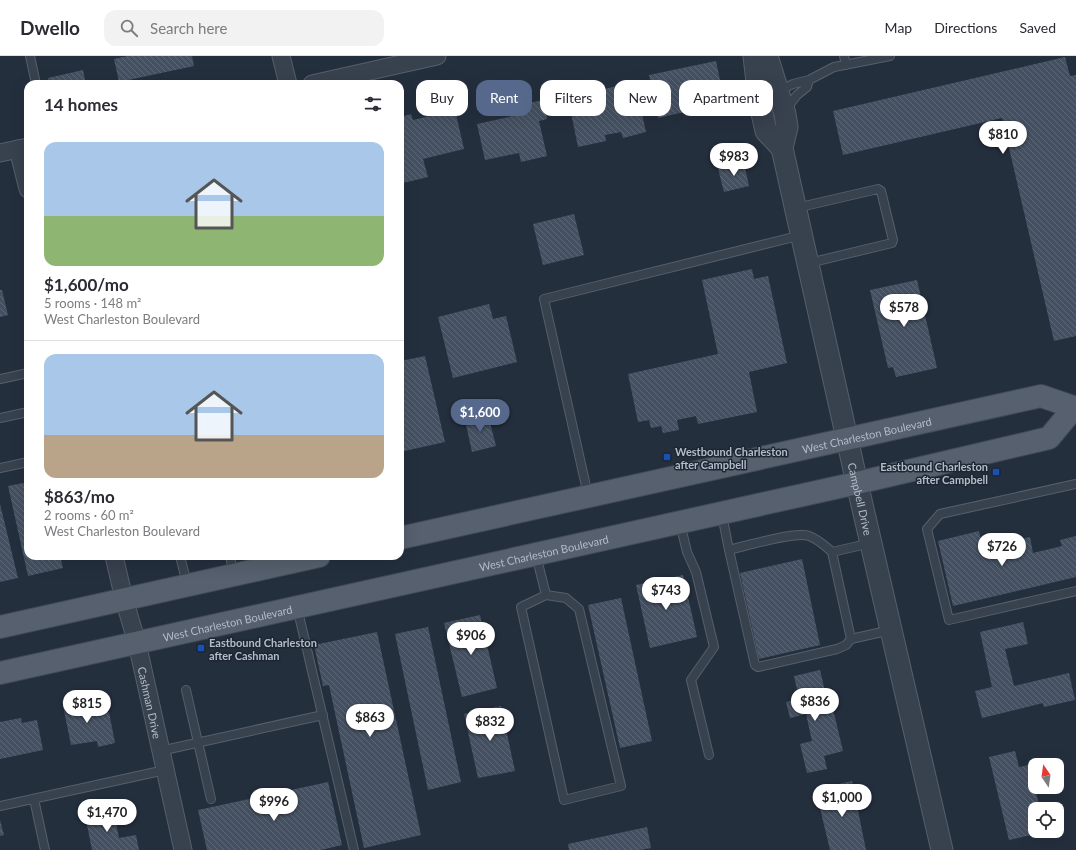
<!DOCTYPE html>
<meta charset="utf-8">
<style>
:root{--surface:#fff;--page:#f2f2f3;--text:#2b2b33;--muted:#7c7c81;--line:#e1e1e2;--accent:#56698c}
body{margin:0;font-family:Lato,sans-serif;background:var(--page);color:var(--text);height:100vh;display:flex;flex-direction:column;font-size:15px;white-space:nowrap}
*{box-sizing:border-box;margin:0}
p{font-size:13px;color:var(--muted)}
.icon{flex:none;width:22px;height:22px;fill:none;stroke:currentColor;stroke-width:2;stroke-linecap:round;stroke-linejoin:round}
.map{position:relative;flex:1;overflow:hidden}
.drawer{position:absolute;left:24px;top:24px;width:380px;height:480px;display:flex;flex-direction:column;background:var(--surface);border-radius:12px;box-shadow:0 4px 16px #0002}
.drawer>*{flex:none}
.hud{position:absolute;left:416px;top:24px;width:380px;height:36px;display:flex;gap:8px}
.needle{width:26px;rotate:347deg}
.controls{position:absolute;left:1028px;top:702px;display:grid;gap:8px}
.controls a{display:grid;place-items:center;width:36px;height:36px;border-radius:8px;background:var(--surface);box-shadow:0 4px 16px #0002;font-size:20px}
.price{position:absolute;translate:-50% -34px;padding:0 9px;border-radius:14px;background:#fff;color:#222;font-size:13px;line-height:26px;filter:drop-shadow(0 1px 2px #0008)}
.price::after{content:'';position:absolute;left:50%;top:24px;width:12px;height:9px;margin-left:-6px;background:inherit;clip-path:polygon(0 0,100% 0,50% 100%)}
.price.active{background:var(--accent);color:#fff}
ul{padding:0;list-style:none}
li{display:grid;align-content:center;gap:8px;height:212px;padding:0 20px}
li+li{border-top:1px solid var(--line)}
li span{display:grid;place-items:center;height:124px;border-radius:12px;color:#555}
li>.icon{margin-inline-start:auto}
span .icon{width:72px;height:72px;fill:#fffc;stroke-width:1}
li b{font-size:17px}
h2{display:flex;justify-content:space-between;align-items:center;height:48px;padding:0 20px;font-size:17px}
.tag{padding:0 14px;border-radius:12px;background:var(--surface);box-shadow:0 4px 16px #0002;font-size:14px;line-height:36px}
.tag.active{background:var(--accent);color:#fff}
header{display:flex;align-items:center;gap:24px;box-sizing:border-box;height:56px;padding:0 20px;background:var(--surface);border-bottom:1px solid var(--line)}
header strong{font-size:19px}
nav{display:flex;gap:22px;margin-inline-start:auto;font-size:14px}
.search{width:280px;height:36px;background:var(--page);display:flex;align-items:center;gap:10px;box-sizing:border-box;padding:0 14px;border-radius:12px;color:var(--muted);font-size:15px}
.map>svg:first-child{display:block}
.building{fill:url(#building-back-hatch)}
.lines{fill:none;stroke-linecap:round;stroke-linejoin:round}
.service-casing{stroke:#565f6c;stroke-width:10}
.minor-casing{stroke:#565f6c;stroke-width:19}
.tertiary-casing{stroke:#565f6c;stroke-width:23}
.primary-casing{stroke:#414a57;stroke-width:24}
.service{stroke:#38414e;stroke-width:8}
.minor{stroke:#38414e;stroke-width:17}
.tertiary{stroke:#38414e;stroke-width:21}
.primary{stroke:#56606e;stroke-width:22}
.transit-dot{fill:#1a4fb4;stroke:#1d2633;stroke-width:1.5}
.labels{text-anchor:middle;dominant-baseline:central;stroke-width:3;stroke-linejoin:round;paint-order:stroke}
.street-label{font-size:11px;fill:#b4bcc9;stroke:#1d2633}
.poi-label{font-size:11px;font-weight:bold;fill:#b4bcc9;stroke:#1d2633;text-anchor:start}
</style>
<header>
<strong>Dwello</strong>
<div class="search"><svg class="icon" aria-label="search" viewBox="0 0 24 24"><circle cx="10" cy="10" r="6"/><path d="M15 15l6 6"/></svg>Search here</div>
<nav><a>Map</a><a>Directions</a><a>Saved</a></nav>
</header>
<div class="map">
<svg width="1076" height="794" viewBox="0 0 1076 794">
<defs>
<pattern id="building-back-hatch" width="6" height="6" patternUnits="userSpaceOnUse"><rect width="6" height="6" fill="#455162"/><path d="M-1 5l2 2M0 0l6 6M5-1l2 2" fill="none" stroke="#5d6877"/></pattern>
</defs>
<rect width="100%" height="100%" fill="#242f3e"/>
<path class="building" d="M128,0h64l2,10 -75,16 -5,-23z
M1065,1l5,19 6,-1v261l-22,5 -52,-223 -159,37 -10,-44z
M716,5l6,29 8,-2 5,19 -32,7 -1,-6 -44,10 -9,-43z
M83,14l3,14h-37l-1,-6z
M635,26l11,50 -23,6 -2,-6 -16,3 1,6 -28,6 -8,-39 20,-4 -3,-11z
M543,44l4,19 -8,2 8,35 -26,6 -2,-9 -34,7 -8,-36 36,-8 -2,-9z
M455,54l9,39 -41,10 5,18 -25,6 -3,-12v-54l11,-3 2,6z
M744,107l5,23 -25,6 -6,-23z
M574,158l10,41 -41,10 -10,-41z
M752,213l2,10 14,-3 19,87 -38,9 8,40 -59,12 -2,-8 -19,4 2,10 -16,3 -2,-7 -10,2 -2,-8 -11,2 -10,-48 90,-20 -16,-74z
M917,224l20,88 -41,9 -3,-10 -5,1 -18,-78z
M0,234h2l6,25 -8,2z
M489,248l4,15 13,-3 11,46 -64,16 -15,-61z
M425,300l20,86 -45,10v-91z
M488,359l8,31 -24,6 -7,-32z
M28,426v74h32l3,12 -35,8 -20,-90z
M0,448l18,74 -18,4z
M979,475l5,23 15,-3 -2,-7 33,-7 3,16 29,-7 -2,-6 16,-4v41l-123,29 -15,-65z
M802,503l18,86 -61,14 -19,-86z
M683,519l14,62 -47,11 -14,-63z
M621,542l31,143 -32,7 -32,-143z
M480,559l17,73 -35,9 -18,-74z
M1023,566l5,22 -23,5 9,37 55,-13 6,27 -31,7 -1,-4 -61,15 -7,-27 17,-4 -12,-55z
M428,571l33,155 -33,8 -33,-156z
M377,576l44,203 -57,13 -35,-163 -6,1 -9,-41z
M820,614l5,21 -7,2 3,15 11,-3 11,46 -19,5 3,13 -20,4 -7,-29 12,-3 -6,-27 -16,4 -4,-16 13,-3 -5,-23z
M87,641l3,19 19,-4 6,31 -17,4 -1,-6 -26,4 -9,-44z
M501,650l14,65 -37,7 -14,-64z
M21,662l1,5 15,-3 6,30 -43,9v-37z
M1015,695l4,16 10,-2 11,44h-5v22l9,1 -35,8 -20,-83z
M852,725l14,69h-36l-11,-46 7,-1 -4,-15z
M328,726l14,63 -21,5h-114l-9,-40z
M99,751l2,10 13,-3 5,24 17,-3 3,15h-47l-8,-40z
M0,764l4,15 -4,1z
M647,771l4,21 -11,2h-71l-1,-6z"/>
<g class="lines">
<defs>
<path id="service" d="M30,0l6,28
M844,0l2,9
M778,35l15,-7 16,-4 25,-13 56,-11
M787,52l10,-13 10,-8 2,-7
M796,152l82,-19 3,2 12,49 -1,3 -83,20
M0,323l28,-6
M0,362l28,-6
M0,412l28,-6
M1076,428l-136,30 -13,15 22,91 127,-29
M588,439l-44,-196 258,-64
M722,459l7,35c16,-4 67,-19 80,-14 9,3 15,9 23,16
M680,467l7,29 9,20 18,75 -23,33 18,75
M871,487l-39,9 19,87 40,-9
M729,494l26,115 3,2 79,-18 9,-4 5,-6
M536,499l10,40
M180,500l7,28
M230,500l4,19
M546,539l20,3 13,11 42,177 -57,14 -43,-193z
M297,551l57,243
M186,634l25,109
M160,695l163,-36
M34,743l11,51
M0,750l165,-36"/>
<g id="minor">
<path d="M281,0l7,28"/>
<path d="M312,28l125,-28"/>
<path d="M18,93l10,40"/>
<path d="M0,97l28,-6"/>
<path id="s1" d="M114,500l10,43 13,44 46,207"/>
</g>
<g id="tertiary">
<path d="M754,0l5,44 7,31 16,17"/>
<path id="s2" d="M767,0l18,58 2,13 -5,21 75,335 85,367"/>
</g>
<g id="primary">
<path id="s3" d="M400,482l641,-142 35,12"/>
<path d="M0,571l319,-71"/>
<path id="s4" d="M0,617l857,-190 192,-45 25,-30"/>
</g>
</defs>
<use href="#service" class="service-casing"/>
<use href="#minor" class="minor-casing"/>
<use href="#tertiary" class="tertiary-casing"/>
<use href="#primary" class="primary-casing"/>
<use href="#service" class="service"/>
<use href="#minor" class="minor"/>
<use href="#tertiary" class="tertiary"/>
<use href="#primary" class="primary"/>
</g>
<g class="transit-dot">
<rect x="663" y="397" width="8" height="8" rx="2"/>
<rect x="992" y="412" width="8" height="8" rx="2"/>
<rect x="197" y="588" width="8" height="8" rx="2"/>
</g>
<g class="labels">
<g class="street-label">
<text stroke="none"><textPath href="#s3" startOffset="478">West Charleston Boulevard</textPath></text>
<text stroke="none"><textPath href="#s2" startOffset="455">Campbell Drive</textPath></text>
<text stroke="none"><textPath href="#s4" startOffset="557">West Charleston Boulevard</textPath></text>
<text stroke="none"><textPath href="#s4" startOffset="233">West Charleston Boulevard</textPath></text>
<text stroke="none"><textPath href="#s1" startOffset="151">Cashman Drive</textPath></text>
</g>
<g class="poi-label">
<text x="675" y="395">Westbound Charleston<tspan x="675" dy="13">after Campbell</tspan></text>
<text x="988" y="410" text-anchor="end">Eastbound Charleston<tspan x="988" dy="13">after Campbell</tspan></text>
<text x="209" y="586">Eastbound Charleston<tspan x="209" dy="13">after Cashman</tspan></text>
</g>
</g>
</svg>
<div class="controls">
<a><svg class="needle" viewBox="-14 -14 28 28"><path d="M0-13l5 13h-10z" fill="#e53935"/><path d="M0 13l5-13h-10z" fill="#7c7c81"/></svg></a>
<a><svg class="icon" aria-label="locate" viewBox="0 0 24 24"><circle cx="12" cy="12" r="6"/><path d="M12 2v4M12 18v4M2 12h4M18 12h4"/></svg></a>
</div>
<b class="price" style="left:1003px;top:99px">$810</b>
<b class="price" style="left:734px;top:121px">$983</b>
<b class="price" style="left:904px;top:272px">$578</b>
<b class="price active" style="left:480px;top:377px">$1,600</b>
<b class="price" style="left:1002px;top:511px">$726</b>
<b class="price" style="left:666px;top:555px">$743</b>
<b class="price" style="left:471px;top:600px">$906</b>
<b class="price" style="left:815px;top:666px">$836</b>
<b class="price" style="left:87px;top:668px">$815</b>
<b class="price" style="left:370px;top:682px">$863</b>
<b class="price" style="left:490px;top:686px">$832</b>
<b class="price" style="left:842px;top:762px">$1,000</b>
<b class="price" style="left:274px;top:766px">$996</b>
<b class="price" style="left:107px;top:777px">$1,470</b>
<div class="hud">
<a class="tag">Buy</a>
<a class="tag active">Rent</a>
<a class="tag">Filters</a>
<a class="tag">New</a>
<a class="tag">Apartment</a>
</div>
<section class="drawer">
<h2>14 homes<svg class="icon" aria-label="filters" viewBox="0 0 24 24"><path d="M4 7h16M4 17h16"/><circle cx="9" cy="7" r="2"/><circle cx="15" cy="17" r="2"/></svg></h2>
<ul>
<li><span style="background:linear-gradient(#a9c7e8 60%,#8fb573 0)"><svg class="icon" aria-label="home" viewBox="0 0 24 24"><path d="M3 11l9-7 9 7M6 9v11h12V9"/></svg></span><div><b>$1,600/mo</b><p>5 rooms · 148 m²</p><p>West Charleston Boulevard</p></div></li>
<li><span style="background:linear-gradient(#a9c7e8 65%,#b9a48a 0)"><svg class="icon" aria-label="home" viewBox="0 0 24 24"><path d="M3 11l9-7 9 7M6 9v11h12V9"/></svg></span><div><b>$863/mo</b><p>2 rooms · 60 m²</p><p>West Charleston Boulevard</p></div></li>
</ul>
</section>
</div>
